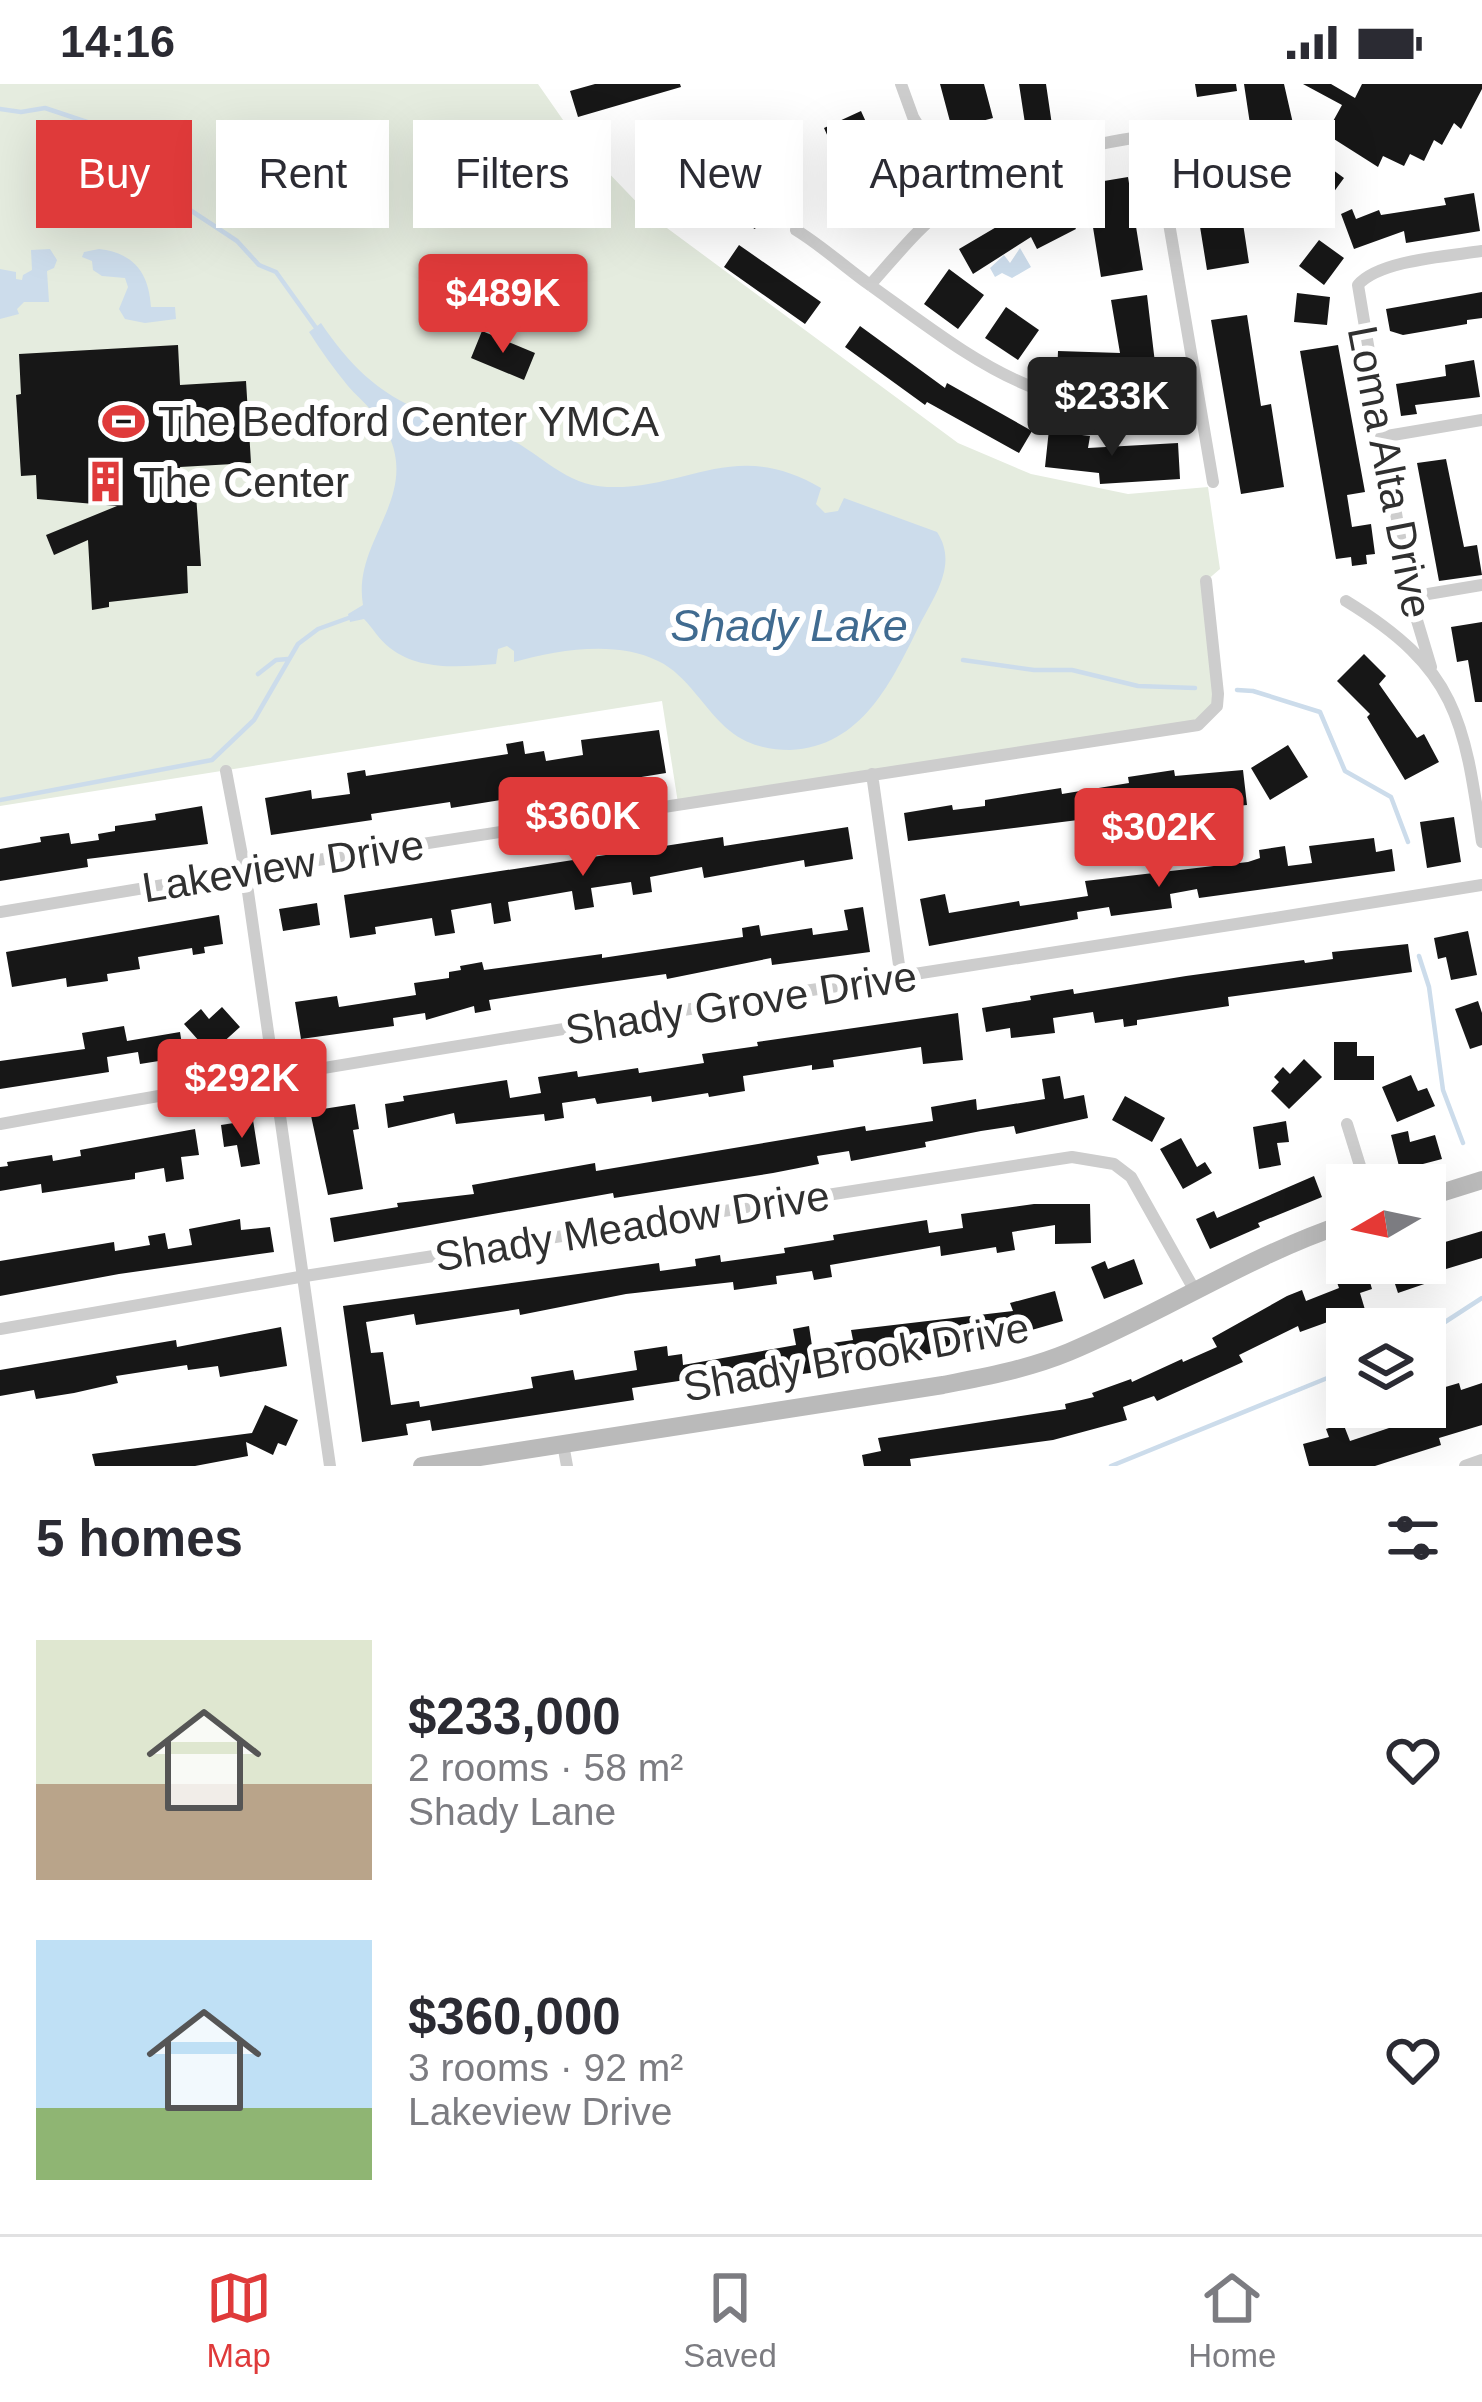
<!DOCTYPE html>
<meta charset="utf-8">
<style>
:root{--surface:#fff;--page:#f7f7f7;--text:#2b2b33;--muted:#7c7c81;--line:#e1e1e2;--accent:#df3a3a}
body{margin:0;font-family:Helvetica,sans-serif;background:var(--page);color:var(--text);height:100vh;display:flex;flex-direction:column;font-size:45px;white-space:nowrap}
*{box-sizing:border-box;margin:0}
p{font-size:39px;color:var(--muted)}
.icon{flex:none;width:66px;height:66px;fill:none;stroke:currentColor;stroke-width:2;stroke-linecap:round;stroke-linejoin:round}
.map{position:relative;height:1382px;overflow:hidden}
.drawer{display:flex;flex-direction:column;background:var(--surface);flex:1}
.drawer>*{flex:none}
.banner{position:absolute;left:36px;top:36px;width:1410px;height:108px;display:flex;gap:24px}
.needle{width:78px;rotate:261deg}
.controls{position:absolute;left:1326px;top:1080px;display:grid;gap:24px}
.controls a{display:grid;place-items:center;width:120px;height:120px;border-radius:0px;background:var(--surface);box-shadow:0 12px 48px #0002;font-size:60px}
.price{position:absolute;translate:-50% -102px;padding:0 27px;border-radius:12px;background:var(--accent);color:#fff;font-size:39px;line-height:78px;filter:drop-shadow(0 3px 6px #0008)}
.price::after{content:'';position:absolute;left:50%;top:72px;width:36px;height:27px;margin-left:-18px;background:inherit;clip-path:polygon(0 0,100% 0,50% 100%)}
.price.active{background:#222;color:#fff}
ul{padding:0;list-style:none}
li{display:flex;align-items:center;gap:36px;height:300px;padding:0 36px}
li span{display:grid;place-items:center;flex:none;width:336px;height:240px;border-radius:0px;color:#555}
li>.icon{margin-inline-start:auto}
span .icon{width:144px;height:144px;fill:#fffc;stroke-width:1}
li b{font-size:51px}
h2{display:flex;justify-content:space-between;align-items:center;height:144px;padding:0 36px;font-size:51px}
.chip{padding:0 42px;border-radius:0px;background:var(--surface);box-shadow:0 12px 48px #0002;font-size:42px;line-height:108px}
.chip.active{background:var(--accent);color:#fff}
.status{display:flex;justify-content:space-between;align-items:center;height:84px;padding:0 60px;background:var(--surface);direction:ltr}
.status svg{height:33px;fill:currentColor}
.tabs{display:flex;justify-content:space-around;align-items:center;height:168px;border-top:3px solid var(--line);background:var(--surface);font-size:33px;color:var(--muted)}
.tabs a{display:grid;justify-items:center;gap:6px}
.tabs .active{color:var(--accent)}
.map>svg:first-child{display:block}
.green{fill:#e5ecdf}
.water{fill:#ccdceb}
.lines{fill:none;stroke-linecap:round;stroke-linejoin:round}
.stream{stroke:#ccdceb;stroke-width:4.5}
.building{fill:#171717}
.street{stroke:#cdcdcd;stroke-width:12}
.secondary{stroke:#bababa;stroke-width:18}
.labels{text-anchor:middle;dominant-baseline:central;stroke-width:12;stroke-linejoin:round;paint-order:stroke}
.poi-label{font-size:42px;fill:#303030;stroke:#fff;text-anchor:start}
.street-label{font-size:42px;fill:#303030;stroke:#fff}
.water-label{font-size:45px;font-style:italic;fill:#406b90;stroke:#fff}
</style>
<div class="status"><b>14:16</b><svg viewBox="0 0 49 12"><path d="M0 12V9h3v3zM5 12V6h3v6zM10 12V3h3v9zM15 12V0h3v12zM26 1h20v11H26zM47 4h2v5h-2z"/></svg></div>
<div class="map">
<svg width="1482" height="1382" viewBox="0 0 1482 1382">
<rect width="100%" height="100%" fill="#fff"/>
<path class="green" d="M0,0h538l39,56 71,74 310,229 73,31 97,20 80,-7 12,82 -14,12 12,113 -20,31 -520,78 -16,-102 -662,105z"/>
<path class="water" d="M1020,164l11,19 -19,11 -10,-5 -7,4 -5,-9 14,-13 6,8z
M50,165l7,11 -3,8 -7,3 2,31h-25l-7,7 2,5 -19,5v-50l16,3v7l6,1 1,-5 9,-5 -1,-20z
M99,165c35,4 50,24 52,58h24l1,12 -31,4 -20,-4 -6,-10 9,-22 -3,-9 -23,-2 -9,-6 -1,-9 -10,-4 2,-5z
M321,239c27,40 57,71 102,88 26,9 54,13 79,24 38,17 61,50 105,52 81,3 128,-50 214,1l-5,16 9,9 13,-2 6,-13 93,34c21,32 -2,63 -17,92 -28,57 -58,123 -130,126 -22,0 -43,-5 -60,-19 -26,-21 -42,-56 -72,-70 -42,-21 -101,-11 -144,1v-11l-7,-5 -9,3 -2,15c-35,3 -77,7 -106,-16 -11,-8 -17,-20 -26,-29l-14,3 -2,-8 15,-9c-11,-63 55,-105 26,-169 -9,-21 -27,-34 -41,-50 -14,-17 -27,-35 -39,-54z"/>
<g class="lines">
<path class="stream" d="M0,25l21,3 24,-4 54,18 37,30 45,48 56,37 22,24 17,7 43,60
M963,576l71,10h38l66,16 57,2
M258,590l18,-14 12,-1
M1237,606l16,1 67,21 25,59 46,26 17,45
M0,716l212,-40 42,-40 44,-76 20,-15 36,-13
M1419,872l10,31 14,103 20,53
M1425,1251l57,-37
M1111,1382l236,-96"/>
</g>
<path class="building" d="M595,0h85l1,3 -103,30 -8,-26z
M940,0h44l9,34 -41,11z
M1019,0h27l6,41 -26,5z
M1195,0h41l1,7 -40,6z
M1244,0h40l13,57 -65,10 17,112 -42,7 -22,-136 65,-10z
M1303,0h28l24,14 7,-14h120v5l-21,40 -7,-6 -12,22 -8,-5 -10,21 -14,-7 -6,12 -21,-10 -5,11 -52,-33 16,-29z
M861,27l35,77 -38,16 -34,-76z
M1295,58l49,36 -11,15 -9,-6 -3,5 -22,-15 -14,20 -20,-14z
M738,87l37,19 -20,39 -37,-20z
M1128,93l15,93 -42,7 -15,-93z
M1056,108l20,37 -39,20 -6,-12 -58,37 -14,-25z
M1474,109l6,38 -74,12 -2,-12 -50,18 -13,-35 11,-5 4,10 23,-9 2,5 65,-10 -2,-7z
M1319,156l25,18 -20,27 -25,-19z
M739,161l82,57 -16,22 -81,-57z
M949,185l35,26 -26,34 -34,-25z
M1482,208v26l-15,2v4l-64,11 -13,-4 -4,-22z
M1297,209l33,4 -3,28 -33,-3z
M1147,211l10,85 -100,-2 1,-27 62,2 -9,-53z
M1006,223l33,23 -21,30 -33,-22z
M1247,231l14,91 10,-2 13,83 -43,7 -30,-174z
M860,242l85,62 2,-5 85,48 -13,22 -92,-51 -2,3 -80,-58z
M482,247l53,22 -11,27 -53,-22z
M178,261l2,40 66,-4 5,82 -71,4 3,28 13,-1 5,72h-14l1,27 -79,9v5l-17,3 -4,-70 -34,15 -8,-20 71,-29 -80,-7 -1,-24 -15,1 -5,-81 5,-1 -2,-40z
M1338,261l27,147 -18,3 5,32 19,-3 4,30 -9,1 1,9 -15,2 -1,-9 -15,2 -36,-208z
M1474,276l6,37 -65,8 2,9 -16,2 -5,-32 50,-8 -1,-11z
M1050,336h8v12l32,4 -2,12 90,-5 2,36 -80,5 -1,-11 -54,-6z
M1446,375l18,88 13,-2 5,30 -43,6 -22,-118z
M1482,538v80h-7l-7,-42 -11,2 -6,-35z
M1364,570l22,22 -7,8 38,54 7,-4 15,28 -34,18 -38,-63 3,-3 -33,-33z
M659,646l7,43 -215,35 -1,-6 -79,12 1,6 -101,15 -6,-37 46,-8 1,9 38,-5 -3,-21 18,-3 1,6 142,-22 -2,-10 17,-3 2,13 19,-3 2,10 37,-6 -2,-15z
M1288,661l20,32 -38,23 -19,-32z
M1174,686l1,6 68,-6 4,35 -10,1 1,7 -56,6 3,19 -23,3 -5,-31 -40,6 3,15 -39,6 -3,-17 -170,21 -4,-28 48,-8 1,5 32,-4v-6l76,-12 1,6 67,-11 -1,-6z
M202,722l6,38 -121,15 1,8 -88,14v-32l41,-7 -1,-5 29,-4 2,11 28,-4 -1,-6 17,-3v-5l41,-6 -1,-6z
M1454,733l7,45 -34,6 -7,-46z
M848,743l5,32 -48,8 -1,-7 -100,18 -2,-11 -52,10 2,15 -19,3 -2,-13 -40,6 3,19 -19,3 -3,-19 -64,11 3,19 -17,3 -3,-21 -40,7 4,23 -20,3 -3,-18 -57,9 1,7 -26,4 -6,-43 379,-58 1,9z
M1374,754l2,14 16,-3 3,22 -196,27 -2,-9 -27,5 2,14 -61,8 -2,-9 -32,5 1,7 -149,27 -9,-47 25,-5 4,19 70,-12 1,5 68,-10 -3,-15 163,-19 12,-4 -1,-8 26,-4 3,20 24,-3 -3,-17z
M317,819l3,22 -37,6 -4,-22z
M863,823l7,45 -98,13 -1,-7 -104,21 -1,-5 -98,14 -79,12 2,10 -16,3 -1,-7 -48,14 -1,-7 -32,5 1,8 -93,13 -6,-37 42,-6 2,11 77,-12 -2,-12 35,-5v-6l12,-2 -1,-4 22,-4 2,8 118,-16v4l141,-21 -1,-9 17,-3 2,11 51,-8 1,7 35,-5 -4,-20z
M219,831l4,29 -19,3 1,6 -12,2 -1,-7 -54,9 2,12 -33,5 1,7 -41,6 -1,-9 -54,9 -6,-35z
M1468,847l9,44 -26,5 -5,-23 -8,2 -4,-21z
M1408,860l4,28 -184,25 1,9 -92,14v5l-13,2 -1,-8 -28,4 -2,-11 -40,6 2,15 -44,5 -1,-10 -24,4 -4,-24 49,-8 -1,-4 43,-7 1,5 112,-18 118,-16 1,3 28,-4 -1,-7z
M1478,917l4,12v32l-12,4 -15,-40z
M222,923l18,20 -21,19 -3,-4 -9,8 -23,-26 17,-15 8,10z
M958,929l5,47 -40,4 -2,-17 -88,13 1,7 -22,3v-5l-69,11 2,15 -36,6 -1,-4 -56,9 -1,-6 -54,8 -2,-6 -33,5 2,15 -19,3 -1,-7 -88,10 -2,-11 -66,15 -3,-24 19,-3 -1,-5 104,-16 3,18 31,-5 -3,-16 39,-6 1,6 60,-9 1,5 65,-10 -2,-9 56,-8 -1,-4z
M124,942l3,15 53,-9 4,25 -44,7 -2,-12 -31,5 2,15 -109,17v-28l85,-12 -3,-16z
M1334,958h23v14h17v24h-40z
M1304,975l18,18 -33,32 -18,-18 8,-9 -5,-5 9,-10 7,7z
M1411,991l7,16 9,-3 8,18 -38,16 -15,-35z
M1060,992l4,23 20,-4 4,23 -72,16 -2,-8 -33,5 -56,11 1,5 -75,14 -2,-10 -32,5 2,8 -46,9 -159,25 -1,-5 -279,49 -4,-24 68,-11 -1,-4 77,-9 -2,-9 123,-22 1,8 269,-45 1,5 67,-10 -2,-14 45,-8 1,11 68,-11 -3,-20z
M1125,1012l40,22 -13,24 -40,-22z
M355,1020l4,25 -6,1 10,59 -35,6 -18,-84z
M253,1036l7,44 -19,3 -4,-22 -13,2 -3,-22z
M1286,1037l3,21 -12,1 4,22 -22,4 -6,-42z
M195,1045l4,26 -18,2 3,22 -18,3 -2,-14 -29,5v6l-93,14 -1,-9 -41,7v-24l8,-1 -1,-4 45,-7 1,6 28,-5 -1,-6z
M1408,1047l2,11 25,-7 7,24 -42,11 -9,-35z
M1181,1054l16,29 8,-5 7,11 -29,16 -23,-40z
M1314,1092l8,21 -64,26 2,4 -50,22 -14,-30 18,-8 3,7z
M1034,1120h56l1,39 -36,1v-19l-43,7 3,18 -18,3 -1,-6 -55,9 -1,-10 -110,19 2,12 -18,3 -2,-9 -36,5 1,8 -43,6 -1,-8 -107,12 -106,21 -1,-6 -103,16 -2,-11 -48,8 5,31 12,-1 8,53 28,-4 1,6 113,-19 -2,-11 42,-7 2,10 62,-10 -3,-19 33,-5 1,10 14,-2 1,11 113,-20 -3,-16 16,-3 3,20 41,-6 -2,-10 162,-19 -3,-8 45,-12 8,30 -59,17 1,3 -148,25 -164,24 -1,-11 -60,9 2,12 -202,31 -2,-11 -24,4 2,11 -46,7 -19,-136 316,-43 1,8 36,-5 -1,-7 25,-4 1,7 64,-9 -1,-5 50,-8 -1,-5 94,-15 2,13 34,-5 -2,-14z
M240,1135l1,11 29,-3 4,25 -155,22 -119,22v-35l114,-19 1,9 35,-6 -2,-9 17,-3 3,16 24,-4 -3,-16z
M1482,1147v27l-49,15 3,7 -38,13 -10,-30h37v-15z
M1134,1175l9,25 -39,15 -13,-32 14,-6 3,8z
M1365,1181l7,24 -12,4 6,20 -18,6 -1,-4 -47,17 -2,-6 -59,29 4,7 -86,39 -3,-5 -31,11 4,13 -74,20 -143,19 1,7h-47l-2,-11 19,-4 -3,-13 188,-29 -1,-5 29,-7 -2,-4 39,-14 1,3 50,-23 1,3 34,-15 -5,-9 75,-42 15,-6 4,11 33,-13 -5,-14z
M281,1243l6,39 -67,11 -2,-11 -30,4 -1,-5 -71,11 2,7 -44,10 -38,6 -2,-9 -34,6v-26l176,-30 1,7z
M1459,1299l2,7 21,-7v42l-43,13 2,7 -66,21h-66l-6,-22 26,-7 -3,-8 17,-6 7,18 42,-14 -3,-11 57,-16 -4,-12z
M265,1321l33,15 -12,26 -8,-3 -5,12 -27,-13 2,14 -53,10h-100l-3,-12 160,-21z"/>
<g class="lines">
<path class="street" d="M901,0l12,33 50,82
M796,146c26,16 49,37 74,55 114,82 178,138 327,117
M870,201c21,-23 54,-65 80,-80 74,-43 120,-59 204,-70l59,347
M1381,353l101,-17
M1410,513l72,-12
M1346,517c111,68 118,118 136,241
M1431,583l-21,-70 -52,-312c21,-25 92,-29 124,-34
M226,687l19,100 85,595
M872,690l29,205
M0,828l259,-43 939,-144 19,-19 1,-12 -12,-113
M0,1040c492,-89 988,-159 1482,-239
M1347,1040l19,61
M0,1245l305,-53 767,-119 42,7 17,13 64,114
M563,1360l4,22
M1465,1382l17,-6"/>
<path class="secondary" d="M1425,1114l57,-18
M422,1382l521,-81c42,-8 85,-16 126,-33 94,-39 181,-97 278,-129"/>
</g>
<defs>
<symbol id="stadium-bare" viewBox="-9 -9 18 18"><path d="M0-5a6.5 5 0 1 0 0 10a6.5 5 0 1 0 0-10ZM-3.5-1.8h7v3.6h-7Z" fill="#df3a3a" stroke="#fff" stroke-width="2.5" paint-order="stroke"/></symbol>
<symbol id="building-bare" viewBox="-9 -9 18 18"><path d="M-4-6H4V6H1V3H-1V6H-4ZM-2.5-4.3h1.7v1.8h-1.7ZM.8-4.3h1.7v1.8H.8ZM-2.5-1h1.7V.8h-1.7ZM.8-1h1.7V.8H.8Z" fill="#df3a3a" stroke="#fff" stroke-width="2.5" paint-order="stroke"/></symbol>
</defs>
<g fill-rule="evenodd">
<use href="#stadium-bare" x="94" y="308" width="59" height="59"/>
<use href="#building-bare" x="76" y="368" width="59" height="59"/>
</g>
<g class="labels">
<g class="poi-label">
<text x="158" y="337">The Bedford Center YMCA</text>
<text x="139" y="398">The Center</text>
</g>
<g class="street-label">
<text transform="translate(1390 388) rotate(79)">Loma Alta Drive</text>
<text transform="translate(283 782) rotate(-9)">Lakeview Drive</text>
<text transform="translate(741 919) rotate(-9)">Shady Grove Drive</text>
<text transform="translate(632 1142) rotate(-9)">Shady Meadow Drive</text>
<text transform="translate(856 1273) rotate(-10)">Shady Brook Drive</text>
</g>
<g class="water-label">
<text x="789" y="541">Shady Lake</text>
</g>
</g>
</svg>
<div class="controls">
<a><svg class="needle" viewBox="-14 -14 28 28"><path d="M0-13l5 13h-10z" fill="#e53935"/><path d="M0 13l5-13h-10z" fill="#7c7c81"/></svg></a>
<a><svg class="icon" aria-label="layers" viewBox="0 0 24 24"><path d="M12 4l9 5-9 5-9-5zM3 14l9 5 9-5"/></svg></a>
</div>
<b class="price" style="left:503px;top:272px">$489K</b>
<b class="price active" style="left:1112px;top:375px">$233K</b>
<b class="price" style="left:583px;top:795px">$360K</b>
<b class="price" style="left:1159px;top:806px">$302K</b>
<b class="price" style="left:242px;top:1057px">$292K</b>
<div class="banner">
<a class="chip active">Buy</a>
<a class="chip">Rent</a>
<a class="chip">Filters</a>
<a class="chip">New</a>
<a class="chip">Apartment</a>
<a class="chip">House</a>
</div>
</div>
<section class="drawer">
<h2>5 homes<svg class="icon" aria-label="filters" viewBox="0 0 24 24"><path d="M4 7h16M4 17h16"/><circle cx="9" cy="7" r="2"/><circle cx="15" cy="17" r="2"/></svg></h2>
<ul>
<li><span style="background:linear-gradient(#dfe7d0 60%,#b9a48a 0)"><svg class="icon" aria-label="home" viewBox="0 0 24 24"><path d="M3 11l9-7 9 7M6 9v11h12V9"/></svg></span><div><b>$233,000</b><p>2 rooms · 58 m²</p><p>Shady Lane</p></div><svg class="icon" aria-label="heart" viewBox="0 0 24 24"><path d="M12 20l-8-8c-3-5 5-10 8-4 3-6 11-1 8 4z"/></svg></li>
<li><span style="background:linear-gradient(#bfe0f5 70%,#8fb573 0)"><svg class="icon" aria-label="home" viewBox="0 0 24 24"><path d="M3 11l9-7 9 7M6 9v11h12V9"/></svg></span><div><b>$360,000</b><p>3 rooms · 92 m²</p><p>Lakeview Drive</p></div><svg class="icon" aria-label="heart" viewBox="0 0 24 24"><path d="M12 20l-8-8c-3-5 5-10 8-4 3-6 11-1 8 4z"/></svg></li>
</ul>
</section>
<nav class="tabs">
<a class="active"><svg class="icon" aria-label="map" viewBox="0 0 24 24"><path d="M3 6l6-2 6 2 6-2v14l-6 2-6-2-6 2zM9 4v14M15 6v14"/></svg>Map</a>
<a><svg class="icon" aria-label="saved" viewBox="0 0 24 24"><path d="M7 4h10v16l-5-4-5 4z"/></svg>Saved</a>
<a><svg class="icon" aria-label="home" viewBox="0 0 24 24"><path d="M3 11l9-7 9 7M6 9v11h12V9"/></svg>Home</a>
</nav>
